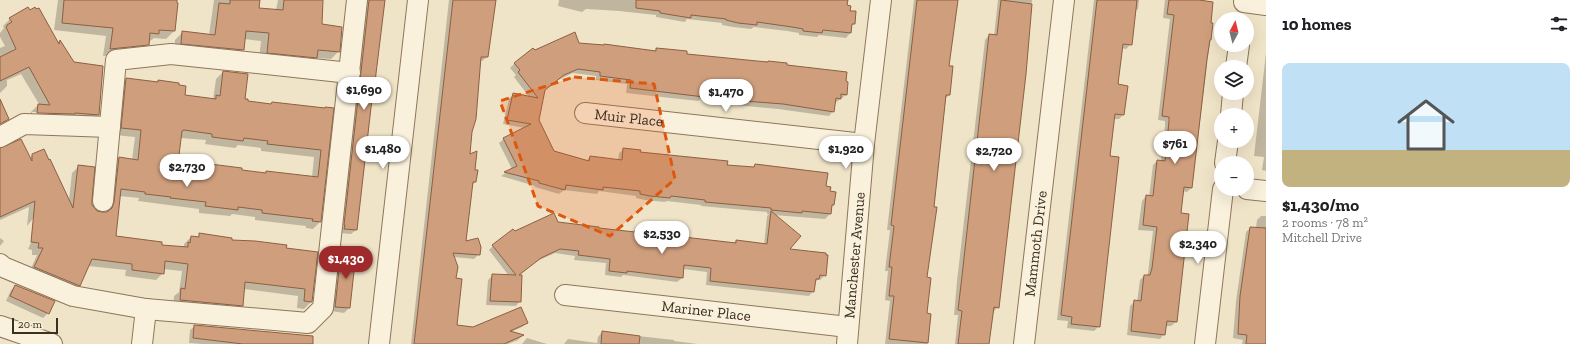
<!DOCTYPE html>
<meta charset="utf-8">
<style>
:root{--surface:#fff;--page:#f6f6f6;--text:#202124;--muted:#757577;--accent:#9e2a2b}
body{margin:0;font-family:"Zilla Slab",serif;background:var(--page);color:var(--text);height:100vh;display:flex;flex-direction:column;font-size:15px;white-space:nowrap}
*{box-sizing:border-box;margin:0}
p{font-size:13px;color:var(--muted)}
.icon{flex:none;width:22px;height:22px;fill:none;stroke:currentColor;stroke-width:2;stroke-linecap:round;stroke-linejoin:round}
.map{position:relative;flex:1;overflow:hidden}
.sheet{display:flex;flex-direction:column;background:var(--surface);width:320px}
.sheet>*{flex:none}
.needle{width:26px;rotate:7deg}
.tools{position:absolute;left:1214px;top:12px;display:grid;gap:8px}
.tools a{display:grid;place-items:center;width:40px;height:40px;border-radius:50%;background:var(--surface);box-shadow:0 4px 16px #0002;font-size:20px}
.scale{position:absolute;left:12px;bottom:10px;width:46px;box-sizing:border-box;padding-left:4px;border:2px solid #3d2e20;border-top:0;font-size:11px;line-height:14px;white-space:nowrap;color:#3d2e20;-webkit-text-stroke:3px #f7eed8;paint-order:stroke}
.price{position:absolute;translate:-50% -34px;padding:0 9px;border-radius:14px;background:#fff;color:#222;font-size:13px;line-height:26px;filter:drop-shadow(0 1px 2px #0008)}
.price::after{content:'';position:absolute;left:50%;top:24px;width:12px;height:9px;margin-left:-6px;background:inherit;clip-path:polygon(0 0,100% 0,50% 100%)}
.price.selected{background:var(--accent);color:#fff}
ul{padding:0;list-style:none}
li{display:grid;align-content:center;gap:8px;height:212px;padding:0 16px}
li span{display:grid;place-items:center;height:124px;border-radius:8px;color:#555}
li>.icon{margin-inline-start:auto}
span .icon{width:72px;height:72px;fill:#fffc;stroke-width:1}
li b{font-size:17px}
h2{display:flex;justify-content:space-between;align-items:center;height:48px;padding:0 16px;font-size:17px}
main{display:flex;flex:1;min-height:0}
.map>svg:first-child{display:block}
.shadow{fill:#0003;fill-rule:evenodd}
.building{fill:#cf9f7d;stroke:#8d5f41;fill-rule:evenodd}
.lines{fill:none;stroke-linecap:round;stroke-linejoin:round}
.minor-casing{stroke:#8d765c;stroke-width:22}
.minor{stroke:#faf1dc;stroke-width:20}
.marked{fill:#df570d;fill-opacity:0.2;stroke:#df570d;stroke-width:3;stroke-dasharray:8 5;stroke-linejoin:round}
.labels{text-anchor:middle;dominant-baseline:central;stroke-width:3;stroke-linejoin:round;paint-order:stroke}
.street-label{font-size:15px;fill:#3d2e20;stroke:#f7eed8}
</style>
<main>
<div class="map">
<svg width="1266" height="344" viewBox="0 0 1266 344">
<rect width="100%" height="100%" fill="#f0e4c8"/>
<path class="shadow" d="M58,0h119l-3,31 -8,8 -12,-1 -4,3h-2v3l-8,8 -37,4 3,-20 -52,-6z
M214,0h45l-1,9 18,1 2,-10h44l-1,25 18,26 -8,8 -15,-1 -8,7 -49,-5 2,-19 -17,-2 -1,11 -8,8 -61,-7 1,-11 8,-8 26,3z
M366,0h18l-28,230 -5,4 -11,-1z
M449,0h46l-8,57 -5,4h-2l-12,94 6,16 1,11 -3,3 -7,57 14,12 -5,5 -20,-2 2,69 9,18h-54z
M559,0h288l-1,6 8,17 -3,3 -1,7 -4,5 -27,-3 -2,2 -18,-2v-2l-12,-2 -33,-4 -3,2 -18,-2 -11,-2v-2l-35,-4 -2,3 -29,-5v-2l-37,-4 -33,-2 -4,3 -24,-6z
M914,0h42l-8,67 1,28 -4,4 -19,179v36l4,1 -3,29h-42l5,-43 -5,-1 3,-29h-3l5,-41h-3z
M998,0h34l-34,307 -5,5 -5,32h-33l3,-29h-4l3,-34 28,-241 4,-5 5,1z
M1094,0h45l-1,9 -4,3 -3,32 -5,5 -4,-1 -5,37 6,30 -4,4h-6l-4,38 -10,169 -5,5 -27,-3 1,-7 -11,-1z
M1165,0h39l5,24h3l-20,163 -5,5 -4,-1 -3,23 -4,108 -5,4h-6l-1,8 -4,5 -33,-4 3,-29 5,-5 2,1 3,-22 4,-4h3l1,-3 5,-42 -15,-1 4,-29 4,-5 3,1 4,-32 4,-4h4l4,-35v-5l-7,-1 12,-101 -7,-1z
M10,19l48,24 1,-2 14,22 25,52 -7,7 -61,-2 1,-8 8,-8 -18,-30 -14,6v6l-7,7v-45l5,-2 -5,-9v-4l4,-5 -1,-2zM32,112h11l5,1v1h-16z
M579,44l75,8 3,-3 29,6 81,8 1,-1 18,4 60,29 -11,8 -2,8 -4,5 -51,-7 -52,-5 3,-17 -22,-3 -3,4 -1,9 -5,4 -72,-8 1,-9 -31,-4v-4l-23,-3 -15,7 -14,11 -6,30 16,30 32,10 4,-4 28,3 1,-7 5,-4 15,4 87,13 26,2 3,-2 70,21 4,5 4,13 -3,3v6l-5,5 -51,-4 14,34 37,26 -5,5h-3l-3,3 -1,8 -4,5 -103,-11 1,-13 -24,-3 -1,9 -5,4 -54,-7 -2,2 -16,-2 1,-12 -32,-3 1,-4 -20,-3 -20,9 -17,14 2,25 -4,5 -30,-1 2,-25 5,-5 16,1 -20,-26 4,-4 22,-14 42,-9 77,10 11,-1 1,-1 19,4 69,8 2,-2 28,4 3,-29 2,-2h-2v-2l-66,-6v-1l-34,-4 -2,1 -20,-2 -9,-2v-2l-37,-5 -2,3 -33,-4 -5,4 -24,-7v-1l-34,-10 11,-7 -13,-26 5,-4 21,-11 -22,-4 6,-25 4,-5 17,4 -16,-21 2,-2 -6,-7 5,-5 20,-12z
M1266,53v118l-4,-1 2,-13 -10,-1z
M223,72l24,30 23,3 2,-2 52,6 -4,113 -7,7 -7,-1v-2l-51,-6v-3l-23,-3 -2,2 -31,-3v-4l-61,-8 1,-3 -20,-2 -4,41 46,9 23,2v-4l7,-7 5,1 4,-3 30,6 87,12 -6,49 -7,7 -7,-1 1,-12 -54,-7 -2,16 -7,7 -62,-5 1,-11 5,-4 3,-21 -19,-2v4l-7,7 -31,-4 1,-6 -38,-4 -9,19 -7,7 -44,-17 9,-20h-5v-5l-4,-1 17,-38 -4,-2 -14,17 2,-19 -29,13v-71l29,10 4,-4 36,45 3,-27 7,-7 13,41 3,4 7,2h5l5,-48 7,-7 13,2 3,-23 -20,-2 4,-48 7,-8 30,4 2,-2 25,15 30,4 3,-21zM180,138l26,2 -1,4 30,4 3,-3 23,3v3l53,6 -2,20 -46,-5 -2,2 -23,-3 -30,-6 -4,4 -28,-3 -1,-10z
M1261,216h5v128h-24l1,-4 -10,-2 3,-37 10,-69 4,-4h6l1,-8z
M0,238l4,3 -4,5z
M341,253l14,1 -6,54 -5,5 -13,-2 6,-54z
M16,286l32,27 -5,5 -37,-17 5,-11z
M527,323l-5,4 -11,5 11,4 -4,4 -10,4h-22l-7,-16z
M195,326l114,18h-107l-13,-1 1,-13z
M602,332l72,8v1l24,3h-134l4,-5 29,4 1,-6z
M527,338l20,6h-25z"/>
<path class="building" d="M64,0h113v3h1l-3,28 -16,-1v4l-9,-1 -1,12 -39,4 3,-21 -51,-5z
M230,0h30l-1,8 24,2 1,-10h39l-1,24 20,3 -2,25 -22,-2 -1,8 -50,-5 2,-20 -23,-2 -2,19 -63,-6 1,-13 33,4 4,-32 11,1z
M369,0h16l-11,90h-1l-16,140 -13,-1 1,-4h-1z
M453,0h43l-8,57h-7l-5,62 -4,13 -2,22 7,-3 -2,19h3l-2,12h-3l-7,59 12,-3 3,9 -1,8 -27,-2 5,14 -2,11 6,1 -5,46 16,2 48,-20 7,16 -18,8 14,4 -20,9h-90z
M636,0h212l-1,5 4,1 -1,5h6l-1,13h-3l-1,9 -28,-3 -1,3 -19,-2v-2l-11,-2 -35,-5v3l-19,-2 -12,-3v-1l-35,-4v3l-19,-3 -12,-2v-2l-24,-3z
M917,0h41l-9,66h4l-3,29h-4l-12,112h3l-10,70 4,1 -4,35 4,1 -3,29 -39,-4 5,-43h-5l3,-29h-3l5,-41 -3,-1z
M1001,0l31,4 -6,70 -27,234 -5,-1 -5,37h-31l4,-33 -4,-1 4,-34 27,-242 8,1z
M1097,0h40l-5,45 -9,-1 -5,40 10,2 -4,29 -9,-1 -5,42 9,1 -19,170 -29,-3 1,-7 -11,-2z
M1169,0h30l14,2 -2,21h2l-2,17h-1l-3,19 -15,129 -8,-1 -3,26 8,1 -12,108 -10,-1 -2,14 -34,-4 3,-31 7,1 3,-26h6l2,-7 5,-41 -14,-2 3,-30 7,1 4,-36 8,1 4,-40v-4l-7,-1 12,-101 -7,-1z
M28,7l2,3 5,-3 1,2 3,-1 20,36 1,-4 14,22 29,4 -4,49 -24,-2v1l-38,-1 1,-9 12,1 -21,-38 -29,14v-24l16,-8 -10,-22 1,-1v-1l5,-3 -3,-4z
M575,32l4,11 25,2v-1l52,7v-3l11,1 20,2v3l70,7 11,1v-1l19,2v2l60,7 -1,9 2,1 -1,13 -6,-1v5l-5,-1 -2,14 -51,-8 -52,-4 2,-17 -24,-3v4h-4l-1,13 -74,-9 1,-8 -31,-4v-4l-22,-3 -14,6 -19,15 -6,30 15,31 35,10 1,-5 32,4 1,-12 18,2 -1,2 88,9 -1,4 27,2 1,-3 73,9 -2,13 5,1 -1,4 6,1 -2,13h-2l-1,9 -29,-3v2l-31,-3v-2l-66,-6v-2l-34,-4 -1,2 -20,-2 -10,-2v-3l-37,-4v3l-37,-5 -1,5 -26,-7v-2l-35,-9 13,-6 -14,-28 28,-14 -24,-4 6,-27 25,5 -20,-26 2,-2 -6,-7 19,-15 2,2z
M223,71l25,3 -3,25h3v2l23,3 1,-2 53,6v-1l9,1 -13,114 -9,-1 1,-2 -51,-6v-3l-24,-3v3l-33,-4 1,-4 -36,-4 1,-1 -26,-3v-2l-24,-3 -5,47 46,6v3l26,2v-5l2,1 1,-7 8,1v-4l33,5v2l23,1 32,4 -1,3 32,4 -6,50 -8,-1 1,-12 -60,-7 -2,24 -63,-6 1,-12 4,1 3,-25 -23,-3 -1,13 -32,-4v-6l-40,-5 -12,27 -46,-19 9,-19h-5l1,-5 -8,-1 4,-41 -35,16v-69l21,-9 11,22v-7l12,-5 5,11 1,-1 23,49 5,-43 17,2 -3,33v5l5,6 5,1h5l5,-4 2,-6 5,-45 19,3 3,-30 -20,-2 5,-50 32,4v-2l21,3v2l7,1 -1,9 31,4v-4l4,1zM184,130l28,4v3l31,4 1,-3 24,3 -1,3 54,6 -3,27 -52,-6v2l-24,-3v-2l-32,-4v4l-30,-3 1,-10h-2l3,-24z
M0,99l9,20 -9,5z
M771,211l30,25 -11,13 36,4v2h2l-2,21 -6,-1 -1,4h-3l-2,13 -104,-11 1,-13 -27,-3 -1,13 -56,-7v2l-18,-2 1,-12 -32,-4 1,-4 -19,-2 -19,9 -22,17h3l-1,27 -31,-1 2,-27 24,1 -24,-30 21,-16 2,2 39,-18 4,9 41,5v1l36,4v-2l11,2v-2l20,2v3l70,8v-3l31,4z
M1250,227l16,1v116h-20l1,-9 -9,-1 2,-38z
M341,252l15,1 -6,55 -15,-1z
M15,285l40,16 -6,13 -39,-18z
M194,325l119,11v8h-70l-50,-6z
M602,331l38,5 -1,8h-38z"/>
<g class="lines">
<defs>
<g id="minor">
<path d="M1244,2l22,3"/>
<path d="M1236,67l3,-22"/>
<path id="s1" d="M585,113l279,31"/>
<path d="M1231,115l2,-22"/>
<path d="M0,137l24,-13 86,3"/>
<path d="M1225,163l3,-22"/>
<path d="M1247,189l19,2"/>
<path d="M103,201l13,-141 55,-6 179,19"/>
<path d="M0,264l3,3 70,29 73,13 162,14 15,-15 34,-308"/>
<path id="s2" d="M565,295l283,32"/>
<path d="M0,326l52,18"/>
<path d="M142,344l4,-35"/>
<path d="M379,344l39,-344"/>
<path id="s3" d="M847,344l17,-200 17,-144"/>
<path id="s4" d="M1024,344l40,-344"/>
<path d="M1205,344l18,-155"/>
</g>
</defs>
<use href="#minor" class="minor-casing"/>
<use href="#minor" class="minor"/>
</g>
<path class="marked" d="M574,77l80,7 21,95 -65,57 -72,-30 -38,-105z"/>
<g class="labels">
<g class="street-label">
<text stroke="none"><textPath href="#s1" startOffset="44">Muir Place</textPath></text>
<text stroke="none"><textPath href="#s4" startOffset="101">Mammoth Drive</textPath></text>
<text stroke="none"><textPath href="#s3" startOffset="89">Manchester Avenue</textPath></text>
<text stroke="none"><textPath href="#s2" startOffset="142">Mariner Place</textPath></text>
</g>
</g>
</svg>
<div class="tools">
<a><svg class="needle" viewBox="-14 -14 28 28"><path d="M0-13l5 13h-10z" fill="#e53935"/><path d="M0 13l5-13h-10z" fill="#757577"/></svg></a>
<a><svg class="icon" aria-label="layers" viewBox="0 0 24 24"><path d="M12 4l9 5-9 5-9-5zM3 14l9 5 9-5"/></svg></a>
<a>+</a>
<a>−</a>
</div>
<div class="scale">20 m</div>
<b class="price" style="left:364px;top:111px">$1,690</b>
<b class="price" style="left:726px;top:113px">$1,470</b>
<b class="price" style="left:1175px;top:165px">$761</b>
<b class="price" style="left:383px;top:170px">$1,480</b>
<b class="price" style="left:846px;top:170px">$1,920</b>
<b class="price" style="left:994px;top:172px">$2,720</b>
<b class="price" style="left:187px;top:188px">$2,730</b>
<b class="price" style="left:662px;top:255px">$2,530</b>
<b class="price" style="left:1198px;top:265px">$2,340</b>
<b class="price selected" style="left:346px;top:280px">$1,430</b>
</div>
<section class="sheet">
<h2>10 homes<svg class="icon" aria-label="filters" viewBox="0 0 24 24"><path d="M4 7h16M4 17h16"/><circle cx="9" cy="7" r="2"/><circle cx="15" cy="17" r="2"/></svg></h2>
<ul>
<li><span style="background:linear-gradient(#bfe0f5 70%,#c2b280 0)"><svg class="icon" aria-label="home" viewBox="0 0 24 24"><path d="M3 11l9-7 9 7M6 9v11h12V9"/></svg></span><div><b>$1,430/mo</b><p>2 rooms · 78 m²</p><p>Mitchell Drive</p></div></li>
</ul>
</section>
</main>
